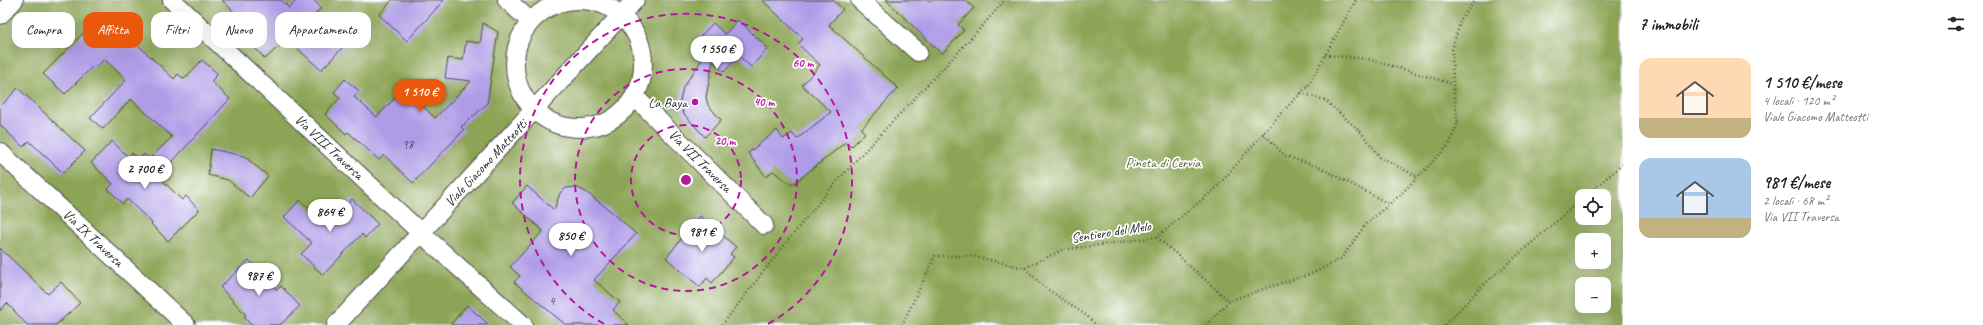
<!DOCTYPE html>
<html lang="it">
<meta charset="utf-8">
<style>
:root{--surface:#fff;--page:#f2f2f2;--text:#222;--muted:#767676;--accent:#ea580c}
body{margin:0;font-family:Caveat,sans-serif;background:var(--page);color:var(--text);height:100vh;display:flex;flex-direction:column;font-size:15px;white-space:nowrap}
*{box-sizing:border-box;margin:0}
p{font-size:13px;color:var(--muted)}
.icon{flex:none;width:22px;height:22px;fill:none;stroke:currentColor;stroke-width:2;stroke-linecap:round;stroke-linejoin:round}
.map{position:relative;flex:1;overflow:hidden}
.panel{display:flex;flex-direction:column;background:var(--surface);width:360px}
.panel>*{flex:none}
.banner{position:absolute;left:12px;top:12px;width:380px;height:36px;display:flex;gap:8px}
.tools{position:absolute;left:1575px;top:189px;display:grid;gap:8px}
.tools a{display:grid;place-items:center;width:36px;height:36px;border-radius:8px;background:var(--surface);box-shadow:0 4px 16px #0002;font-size:20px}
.price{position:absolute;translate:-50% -34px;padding:0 9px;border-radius:14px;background:#fff;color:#222;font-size:13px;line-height:26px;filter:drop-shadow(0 1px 2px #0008)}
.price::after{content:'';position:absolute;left:50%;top:24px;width:12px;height:9px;margin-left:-6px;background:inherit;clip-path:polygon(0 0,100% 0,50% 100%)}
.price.selected{background:var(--accent);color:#fff}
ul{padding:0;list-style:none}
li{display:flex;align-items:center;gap:12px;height:100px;padding:0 16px}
li span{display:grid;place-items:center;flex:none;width:112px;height:80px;border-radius:12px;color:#555}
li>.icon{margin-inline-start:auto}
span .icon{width:48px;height:48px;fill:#fffc;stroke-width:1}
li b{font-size:17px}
h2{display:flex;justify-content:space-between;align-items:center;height:48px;padding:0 16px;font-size:17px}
.tag{padding:0 14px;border-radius:12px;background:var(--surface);box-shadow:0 4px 16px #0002;font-size:14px;line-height:36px}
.tag.selected{background:var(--accent);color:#fff}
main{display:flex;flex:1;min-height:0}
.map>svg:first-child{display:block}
.forest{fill:#8ca454;stroke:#5c6840;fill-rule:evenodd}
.building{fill:#af9ce7}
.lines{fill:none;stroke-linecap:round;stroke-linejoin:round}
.minor-casing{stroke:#4a4845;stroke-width:20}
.path{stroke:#4a4845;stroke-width:2.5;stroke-dasharray:1 3;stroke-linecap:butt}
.minor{stroke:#fff;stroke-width:18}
.ring{fill:none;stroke:#b5179e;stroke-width:2;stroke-dasharray:7 5}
.poi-dot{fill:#b5179e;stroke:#fff;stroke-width:1.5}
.labels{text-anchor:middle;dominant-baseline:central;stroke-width:3.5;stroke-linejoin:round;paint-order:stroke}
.number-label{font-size:12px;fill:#4c475a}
.poi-label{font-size:14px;fill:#2b2b2b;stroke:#fff;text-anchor:end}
.street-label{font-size:14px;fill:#2b2b2b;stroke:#fff}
.park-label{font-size:14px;fill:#5a5e3c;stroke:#fff}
.centre{fill:#b5179e;stroke:#fff;stroke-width:2}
.ring-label{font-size:12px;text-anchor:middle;font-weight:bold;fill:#b5179e;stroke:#fff;stroke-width:3.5;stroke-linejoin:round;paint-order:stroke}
</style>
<main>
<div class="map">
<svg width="1623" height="325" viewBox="0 0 1623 325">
<rect width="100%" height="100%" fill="#fff"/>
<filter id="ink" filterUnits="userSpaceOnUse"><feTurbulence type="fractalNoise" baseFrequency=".025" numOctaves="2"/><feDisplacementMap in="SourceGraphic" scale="8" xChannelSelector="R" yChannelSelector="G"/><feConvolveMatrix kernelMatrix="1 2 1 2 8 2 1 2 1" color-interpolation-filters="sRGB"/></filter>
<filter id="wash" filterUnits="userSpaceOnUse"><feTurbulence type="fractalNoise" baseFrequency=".012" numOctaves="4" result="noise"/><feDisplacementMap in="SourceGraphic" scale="16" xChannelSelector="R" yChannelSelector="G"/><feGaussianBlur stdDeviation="0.9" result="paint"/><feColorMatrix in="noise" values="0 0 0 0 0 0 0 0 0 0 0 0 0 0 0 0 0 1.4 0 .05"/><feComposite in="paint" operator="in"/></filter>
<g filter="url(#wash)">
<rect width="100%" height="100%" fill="#f7ebd8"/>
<path class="forest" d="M0,0h1623v325h-1623zM1582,196h22v22h-22zM1582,240h22v22h-22zM1582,284h22v22h-22z"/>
<g id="blocks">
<path class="building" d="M222,0h59l8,8 8,-8h17l7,8 -7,7 32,29 -25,26 -34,-31 -22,20 -20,-22 7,-7z
M392,0h52l-37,41 -28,-26z
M762,0h71l10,9 -14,16 69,63 -37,41 4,4 -14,14 -5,-5 -54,43 -19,-14 -7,6 -18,-24 29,-23 6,9 9,-6 5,6 34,-27 -29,-27 18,-20 -22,-21 5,-5z
M886,0h79l9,8 -16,17 6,5 -22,24z
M101,15l17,16 7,-8 15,14 -5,5 39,37 4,-5 6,5 18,-19 16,14 -7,7 19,18 -59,64 -20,-6 21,-20 -41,-38 -28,30 -13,-11 36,-38 -22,-21 -7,8 -3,-2 -29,29 -22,-20z
M738,20l30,28 -17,19 -12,-11 -15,16 -11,-11 -7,36 2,8 13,15 -16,17 -22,-24 -3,-12 3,-14 23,-33 -12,-11 19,-20 12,11z
M483,23l15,9 -11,72 -26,23 3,3 -51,53 -29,-28 -5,5 -31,-28 -2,2 -21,-20 15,-16 -6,-6 11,-13 14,12 -5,6 23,20 27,-29 31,30 36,-37 -26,-3 3,-20 15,2 3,-19 14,2z
M18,88l67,63 -22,22 -34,-32 -6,6 -23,-22v-18z
M112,141l16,16 4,-4 7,7 5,-6 21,21 -4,4 21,21 4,-4 13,14 -31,31 -17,-17 1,-1 -25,-24 -4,5 -15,-15 5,-5 -22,-21z
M211,149l33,7 24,20 -18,22 -22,-18 -20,-5z
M527,186l27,24 6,-17 6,-5 10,-1 10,5 26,20 24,22 -42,46 26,22 -7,8 16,15h-63l-52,-43 6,-6 -10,-9 33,-36 -31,-28z
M352,199l26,25 -13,14 -3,-4 -39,41 -22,-21 11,-11 -28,-26 16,-17 28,26z
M700,216l36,31 -6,7 4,3 -22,26 -5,-5 -7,9 -34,-29z
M0,248l48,46 13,-12 19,21 -24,22h-29l-20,-22 -7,8z
M249,260l28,30 4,-4 19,20 -20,19h-29l-7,-8 2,-2 -26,-28z
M467,305l22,20h-39z"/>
</g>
</g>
<g filter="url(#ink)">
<use href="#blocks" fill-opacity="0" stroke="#4a4845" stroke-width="1"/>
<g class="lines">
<defs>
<path id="minor" d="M172,0l249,233 102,92
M507,0l24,22
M860,0l58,52
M515 64a64 64 0 1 1 128 0a64 64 0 1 1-128 0Z
M0,15l14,-15
M635,97l129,128
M0,152l186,173
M336,325l299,-325"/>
</defs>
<use href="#minor" class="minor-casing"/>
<path class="path" d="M1325,55l43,4 85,25
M1301,93l24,7 37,33 18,24 38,20
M1263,133l22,23 32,10 72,38
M1585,196l38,-32
M1157,237l72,64
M1025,268l18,18 44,30 9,9
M722,325c39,-50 78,-102 120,-149 54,-60 111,-116 163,-176
M902,325l33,-69h37l53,12 37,-18 95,-13 59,-49 66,-76 26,-26 48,-86
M1206,325l23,-24 40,-14 45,-14 28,-15 24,-34 34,-29 49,-50 9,-22 -5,-39 -1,-34 9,-31 14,-19
M1445,325l37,-39 100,-87"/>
<use href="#minor" class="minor"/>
</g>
</g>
<g class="ring">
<circle cx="686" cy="180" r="55"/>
<circle cx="686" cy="180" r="111"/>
<path d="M604 324A166 166 0 1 1 768 324"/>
</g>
<circle class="poi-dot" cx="695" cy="102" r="4"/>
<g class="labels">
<g class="number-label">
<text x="408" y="145">98</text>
<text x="552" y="301">4</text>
</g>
<g class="poi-label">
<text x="687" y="102">La Baya</text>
</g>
<g class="street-label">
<text transform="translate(329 147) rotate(43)">Via VIII Traversa</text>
<text transform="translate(700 161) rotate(45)">Via VII Traversa</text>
<text transform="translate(486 163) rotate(-47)">Viale Giacomo Matteotti</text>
<text transform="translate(1111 232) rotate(-9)">Sentiero del Melo</text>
<text transform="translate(93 238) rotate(43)">Via IX Traversa</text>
</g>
<g class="park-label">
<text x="1163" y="162">Pineta di Cervia</text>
</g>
</g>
<circle cx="686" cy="180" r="6" class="centre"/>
<g class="ring-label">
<text x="803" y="67">60 m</text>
<text x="764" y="106">40 m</text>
<text x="725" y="145">20 m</text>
</g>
</svg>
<div class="tools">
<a><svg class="icon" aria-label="locate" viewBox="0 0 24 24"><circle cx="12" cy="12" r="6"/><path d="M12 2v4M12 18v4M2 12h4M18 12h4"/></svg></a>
<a>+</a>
<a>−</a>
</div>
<b class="price" style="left:717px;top:70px">1 550 €</b>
<b class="price selected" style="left:420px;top:113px">1 510 €</b>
<b class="price" style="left:145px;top:190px">2 700 €</b>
<b class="price" style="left:330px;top:233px">864 €</b>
<b class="price" style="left:702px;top:253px">981 €</b>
<b class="price" style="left:571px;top:257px">850 €</b>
<b class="price" style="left:259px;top:297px">987 €</b>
<div class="banner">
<a class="tag">Compra</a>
<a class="tag selected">Affitta</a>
<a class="tag">Filtri</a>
<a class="tag">Nuovo</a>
<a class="tag">Appartamento</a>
</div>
</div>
<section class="panel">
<h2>7 immobili<svg class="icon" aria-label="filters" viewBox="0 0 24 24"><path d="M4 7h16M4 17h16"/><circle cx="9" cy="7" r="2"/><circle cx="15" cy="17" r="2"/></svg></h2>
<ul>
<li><span style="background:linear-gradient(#ffd9b3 75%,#c2b280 0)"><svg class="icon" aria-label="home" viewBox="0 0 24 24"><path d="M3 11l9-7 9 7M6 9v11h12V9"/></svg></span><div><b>1 510 €/mese</b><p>4 locali · 120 m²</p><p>Viale Giacomo Matteotti</p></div></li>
<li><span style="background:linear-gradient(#a9c7e8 75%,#c2b280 0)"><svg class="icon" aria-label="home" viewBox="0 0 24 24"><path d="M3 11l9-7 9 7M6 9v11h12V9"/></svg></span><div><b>981 €/mese</b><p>2 locali · 68 m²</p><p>Via VII Traversa</p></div></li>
</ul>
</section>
</main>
